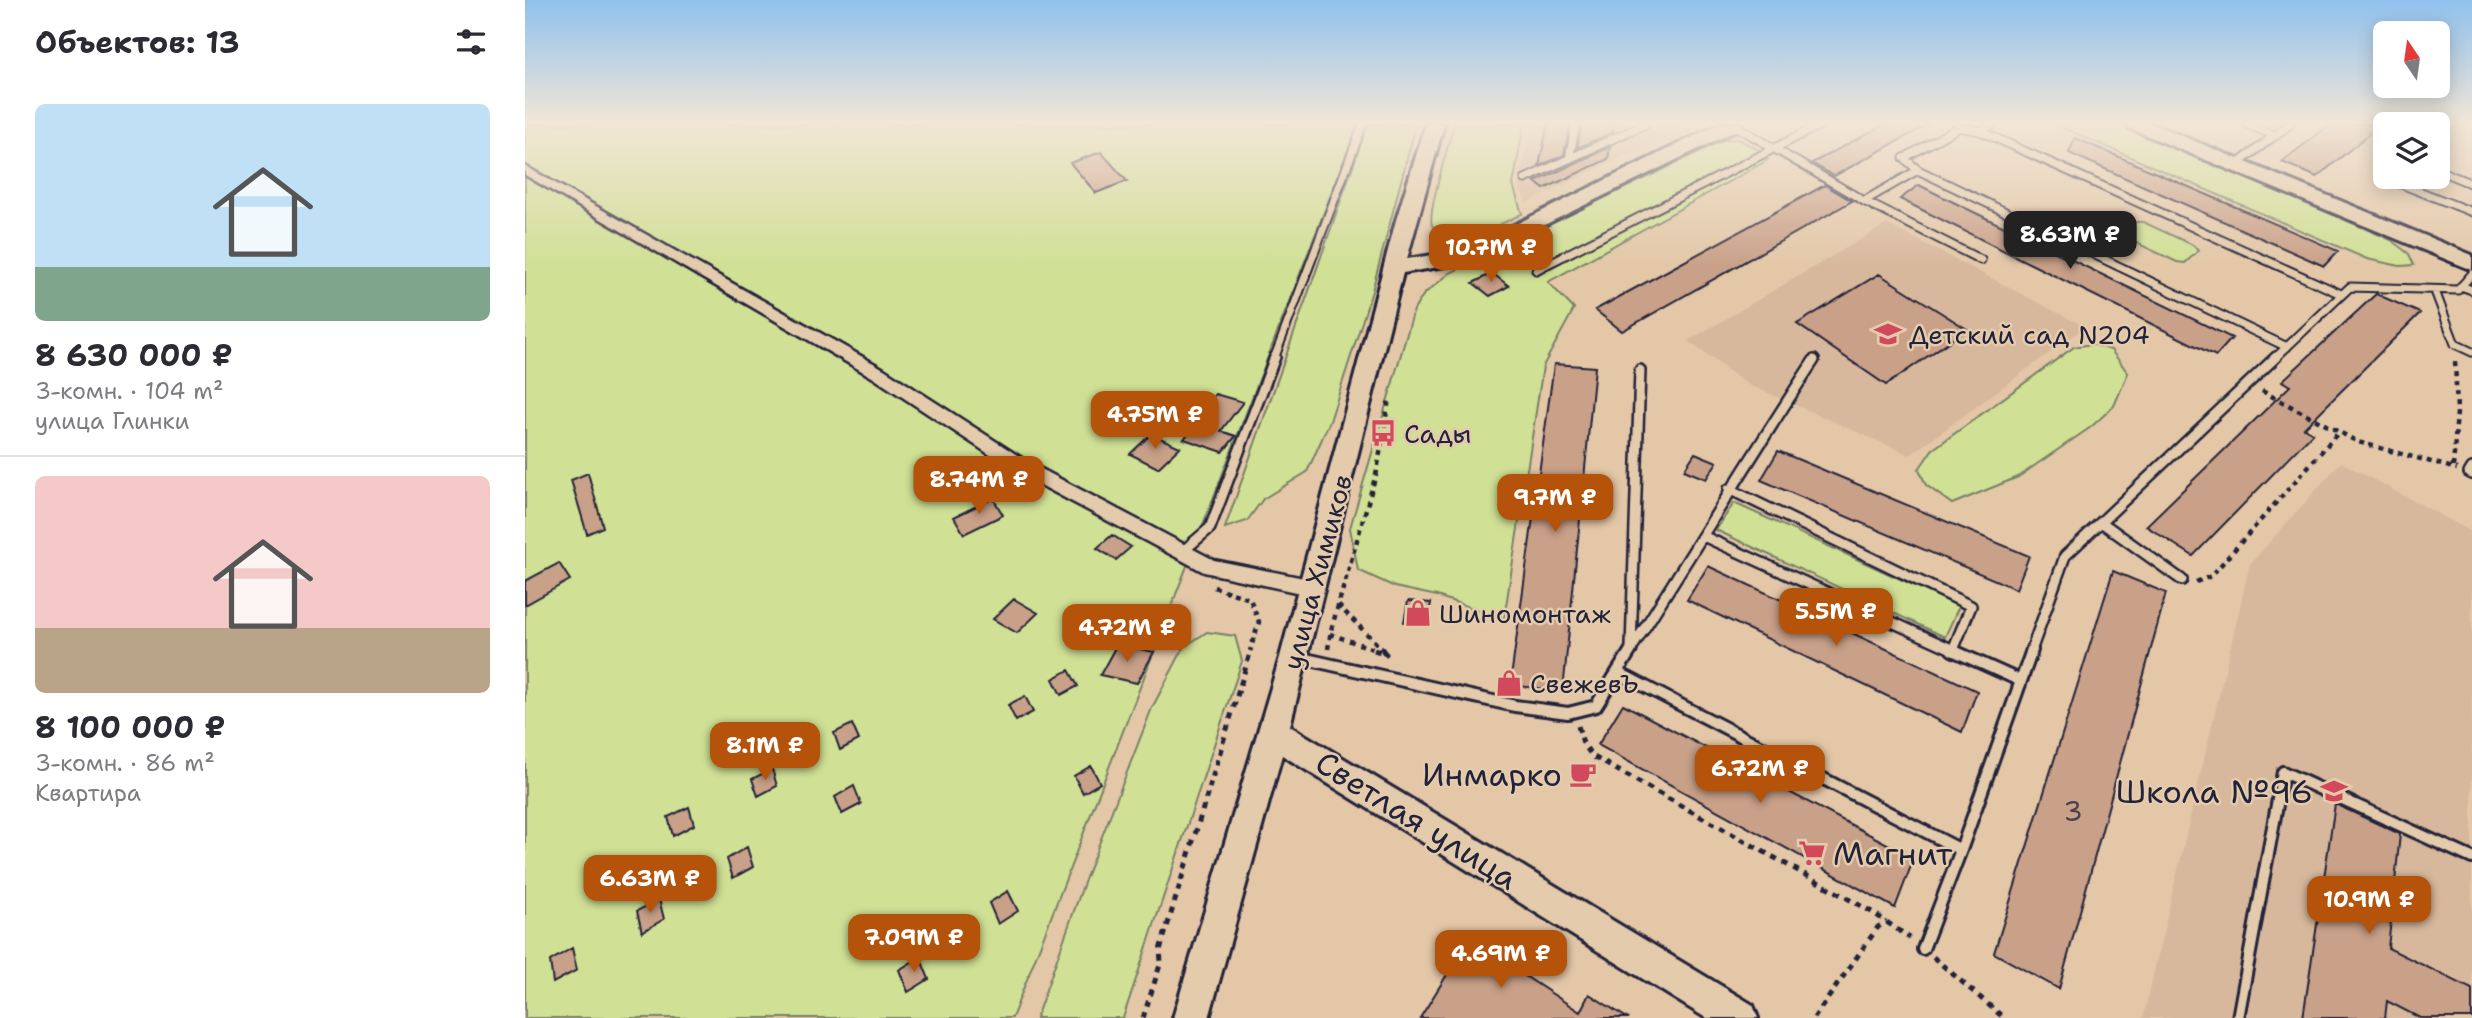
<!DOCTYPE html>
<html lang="ru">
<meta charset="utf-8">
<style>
:root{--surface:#fff;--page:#f7f7f7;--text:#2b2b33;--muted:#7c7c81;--line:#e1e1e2;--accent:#b45309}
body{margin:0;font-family:"Shantell Sans",sans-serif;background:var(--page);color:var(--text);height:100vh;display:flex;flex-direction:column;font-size:26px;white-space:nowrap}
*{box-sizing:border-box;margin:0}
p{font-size:23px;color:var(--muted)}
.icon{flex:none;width:38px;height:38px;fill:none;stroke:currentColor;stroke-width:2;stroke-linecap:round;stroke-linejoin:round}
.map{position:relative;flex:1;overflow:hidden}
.sheet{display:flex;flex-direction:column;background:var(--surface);width:525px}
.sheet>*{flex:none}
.needle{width:46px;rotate:347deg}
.controls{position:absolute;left:1848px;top:21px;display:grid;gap:14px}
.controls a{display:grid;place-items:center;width:77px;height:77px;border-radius:10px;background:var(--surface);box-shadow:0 4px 18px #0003;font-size:35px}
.price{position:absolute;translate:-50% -60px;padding:0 16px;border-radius:14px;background:var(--accent);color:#fff;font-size:23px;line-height:46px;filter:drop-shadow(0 2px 4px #0008)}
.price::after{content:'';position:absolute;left:50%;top:42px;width:21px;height:16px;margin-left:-10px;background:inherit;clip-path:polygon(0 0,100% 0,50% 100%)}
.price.current{background:#222;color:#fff}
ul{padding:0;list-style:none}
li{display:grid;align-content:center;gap:14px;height:371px;padding:0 35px}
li+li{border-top:2px solid var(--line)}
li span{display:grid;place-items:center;height:217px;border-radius:10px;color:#555}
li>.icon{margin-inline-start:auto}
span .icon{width:126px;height:126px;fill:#fffc;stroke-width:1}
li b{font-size:30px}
h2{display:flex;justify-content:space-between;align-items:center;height:84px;padding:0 35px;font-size:30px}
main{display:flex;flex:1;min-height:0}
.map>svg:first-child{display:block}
.built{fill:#d7b89c}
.green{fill:#d0e094;stroke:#798168;stroke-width:2}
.building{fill:#c9a088;stroke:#22223b;stroke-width:2}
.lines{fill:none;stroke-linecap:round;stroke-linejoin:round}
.lane-far2-casing{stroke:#22223b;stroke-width:11}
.lane-far1-casing{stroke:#22223b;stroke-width:14}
.lane-casing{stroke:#22223b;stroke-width:16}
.street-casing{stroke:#22223b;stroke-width:5}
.secondary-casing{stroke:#22223b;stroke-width:6}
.path-far1{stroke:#22223b;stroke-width:4.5;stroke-dasharray:5 5;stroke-linecap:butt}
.path{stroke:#22223b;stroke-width:5;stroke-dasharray:6 6;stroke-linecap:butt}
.lane-far2{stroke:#e3cbab;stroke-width:7}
.lane-far1{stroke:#e3cbab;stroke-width:9}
.lane{stroke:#e3cbab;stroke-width:10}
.street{fill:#e3cbab;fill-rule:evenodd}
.secondary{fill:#e3cbab;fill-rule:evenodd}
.labels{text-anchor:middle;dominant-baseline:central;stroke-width:5;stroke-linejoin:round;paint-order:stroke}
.poi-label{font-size:26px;fill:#22223b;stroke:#e3cbab;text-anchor:start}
.street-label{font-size:26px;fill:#22223b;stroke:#e3cbab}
.near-number-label{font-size:28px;fill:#4c424e}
.near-poi-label{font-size:32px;fill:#22223b;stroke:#e3cbab;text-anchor:end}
.near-street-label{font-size:32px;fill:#22223b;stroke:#e3cbab}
</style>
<main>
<section class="sheet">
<h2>Объектов: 13<svg class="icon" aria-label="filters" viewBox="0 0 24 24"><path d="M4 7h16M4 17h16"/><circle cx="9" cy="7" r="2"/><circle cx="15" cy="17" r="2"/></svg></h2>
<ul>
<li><span style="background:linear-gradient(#bfe0f5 75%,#7fa58c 0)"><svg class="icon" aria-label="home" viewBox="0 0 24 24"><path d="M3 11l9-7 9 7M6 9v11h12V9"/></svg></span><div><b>8 630 000 ₽</b><p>3-комн. · 104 m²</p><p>улица Глинки</p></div></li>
<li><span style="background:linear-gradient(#f6c9c9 70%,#b9a48a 0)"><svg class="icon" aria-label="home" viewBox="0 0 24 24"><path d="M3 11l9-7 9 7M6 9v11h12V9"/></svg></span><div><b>8 100 000 ₽</b><p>3-комн. · 86 m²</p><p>Квартира</p></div></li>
</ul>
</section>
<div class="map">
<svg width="1947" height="1018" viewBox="0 0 1947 1018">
<rect width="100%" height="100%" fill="#e3c7a7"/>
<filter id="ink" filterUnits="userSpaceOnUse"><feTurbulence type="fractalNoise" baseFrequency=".0143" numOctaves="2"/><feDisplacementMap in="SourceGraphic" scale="14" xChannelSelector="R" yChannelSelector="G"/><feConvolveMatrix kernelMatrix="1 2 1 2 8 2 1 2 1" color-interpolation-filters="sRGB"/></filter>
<g filter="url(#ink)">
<path class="built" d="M1008,124h159l-166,79 -8,-21z
M1362,224l198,103 -175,128 -163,-71 -59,-43z
M1816,462l131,70v486h-329l107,-454z"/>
<path class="green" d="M0,124h833l-346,894h-487z
M843,124h48l-44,167 -42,130 -23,51 -44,27 -16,22 -22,7z
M929,124h70l-11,61 9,29c-15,6 -30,16 -46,20 -13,4 -37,7 -44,-9 -5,-13 18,-83 22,-101z
M1529,124h71l266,116 18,14 5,11 -14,1 -33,-7z
M1213,139l23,12 7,9 -220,122 26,27 -31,57 -39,253 -67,-23 -42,-9 -37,-17 -8,-42 64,-218 10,-16 26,-21 274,-133z
M1610,222h8l50,23 5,6 -13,12 -8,-1 -51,-24 -5,-5z
M1567,344l19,6 17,23 -14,33 -23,21 -73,50 -66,27 -26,-19 -7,-16 13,-19 142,-103z
M1209,503l225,103 -14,31 -229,-107z
M682,632l28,4 7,25 -119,357h-87l49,-138 67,-172 32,-61z"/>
<path class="building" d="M1023,124h22l-6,31 -25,11z
M1057,124h32l-1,8 -36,16z
M1360,124h44l-95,52 -22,-13z
M1805,124h51l-64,53 -35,-15z
M1550,138l263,113 -14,15 -255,-113z
M1085,147l-2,12 -64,30 -9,-7z
M576,152l26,29 -31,12 -26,-30z
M1300,185l27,16 -230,130 -27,-21z
M1394,185l28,14 285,139 -16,18 -316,-157z
M967,273l17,13 -19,10 -17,-13z
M1354,274l88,55 -81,56 -89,-61z
M1851,294l44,19 -116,115 9,5 -120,123 -47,-30 144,-140 -8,-5z
M1029,364l41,3 -32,324 -53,-6z
M690,394l28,8 -22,29 15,5 -13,16 -39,-13 21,-27 -3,-1z
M626,434l29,13 -22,21 -28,-14z
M1253,451l251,105 -13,33 -255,-109z
M1170,453l22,9 -11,17 -22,-9z
M63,473l15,54 -16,7 -16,-54z
M468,498l10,17 -39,19 -10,-17z
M587,535l19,12 -15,13 -19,-12z
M34,563l11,17 -45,25v-24z
M1183,566l269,125 -15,41 -275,-132z
M1588,571l53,22 -107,396 -65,-36z
M489,599l24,14 -21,20 -24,-14z
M883,601l23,2 -4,22 -23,-3z
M592,644l37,8 -17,31 -37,-8z
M544,670l9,16 -17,9 -8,-16z
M500,696l8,16 -17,9 -8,-16z
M1098,704l291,154 -19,50 -297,-163z
M327,724l7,16 -19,10 -6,-17z
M566,766l9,17 -17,10 -9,-17z
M247,769l5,17 -19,10 -6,-17z
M329,786l7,18 -19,10 -7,-17z
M1810,804l65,30 -12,114 84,41v29h-52l-33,-17 -2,17h-82z
M164,807l5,18 -21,11 -5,-19z
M222,847l6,20 -20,11 -6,-19z
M483,891l10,20 -20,13 -9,-21z
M134,899l5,20 -22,13 -5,-21z
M950,930l50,33 -6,9 61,40 9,-18 38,24h-207z
M47,948l5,22 -24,13 -3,-22z
M395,957l9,22 -21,13 -9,-22z"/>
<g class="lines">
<defs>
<path id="lane-far2" d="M1722,124l28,12
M1209,125l130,76 117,59
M1455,131l361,163
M1044,159l7,-35
M1711,165l54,-41
M1393,170l369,177
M1913,170l34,14
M1883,177l-7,7 71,28
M1000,179l120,-55
M1339,201l54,-31 -14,-12 55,-31 21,4 13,-7
M1011,270l286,-146
M1936,286l11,4
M1910,291l20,53 17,8
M749,359l89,-235
M1749,359l76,-72 108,3 14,-16"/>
<path id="lane-far1" d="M1947,468l-3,5 3,1
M1204,489l242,117 -18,44
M1576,522l81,58
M1178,536l253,115
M657,552l28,-24 65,-171
M1106,648l9,-278
M1105,651c62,-97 121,-195 184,-291
M1506,651l34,-95 211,-199"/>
<path id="lane" d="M1427,650l69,31
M772,657l218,49 53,7 28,-7 35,-56
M1092,672l344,178 71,-200
M1398,949l38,-99
M1713,1018l45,-246 189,86"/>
<path id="street" d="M0,166l359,203 144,93 186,98 100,20 7,3 2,5 -2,5 -7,3 -110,-24 -188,-100 -144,-95 -347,-202z"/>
<path id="secondary" d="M901,124h18l-37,135 32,-5 71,-27 209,-103h24l-2,4 -217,107 -73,30 -48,8 -113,453 463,279 5,13h-52l-424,-263 -73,263h-36l107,-361 116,-437z
M1602,124h26l319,131v15l-343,-142z"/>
</defs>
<use href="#lane-far2" class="lane-far2-casing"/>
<use href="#lane-far1" class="lane-far1-casing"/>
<use href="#lane" class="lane-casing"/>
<use href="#street" class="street-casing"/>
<use href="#secondary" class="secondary-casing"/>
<path class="path-far1" d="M1737,391l96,51 99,27
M1928,467l4,-55 -2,-53
M1671,582l15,-6 127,-143
M689,587l36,12 9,23 -9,29
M813,605l46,46
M805,634l49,17
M803,649l3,-19 46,-159 12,-72"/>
<path class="path" d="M849,650l12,4 -4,-4
M1053,726l5,17 9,13 280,156 38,26
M1408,957l71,61
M618,1018l18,-56 -1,-12 91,-300
M1289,1018l64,-91 9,-5"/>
<use href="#lane-far2" class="lane-far2"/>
<use href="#lane-far1" class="lane-far1"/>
<use href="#lane" class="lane"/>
<use href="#street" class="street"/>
<use href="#secondary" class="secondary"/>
</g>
</g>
<linearGradient id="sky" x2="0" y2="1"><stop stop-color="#90c1ee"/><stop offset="0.46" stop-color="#f2e6d7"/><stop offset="1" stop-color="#f2e6d7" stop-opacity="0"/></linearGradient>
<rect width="1947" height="267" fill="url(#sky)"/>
<defs>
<symbol id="school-bare" viewBox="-9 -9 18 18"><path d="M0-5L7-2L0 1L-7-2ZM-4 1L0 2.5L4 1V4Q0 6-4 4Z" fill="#d1495b" stroke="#e3cbab" stroke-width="2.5" paint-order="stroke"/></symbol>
<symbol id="bus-bare" viewBox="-9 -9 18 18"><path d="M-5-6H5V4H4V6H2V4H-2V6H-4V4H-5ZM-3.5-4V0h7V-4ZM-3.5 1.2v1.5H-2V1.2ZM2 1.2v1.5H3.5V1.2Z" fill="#d1495b" stroke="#e3cbab" stroke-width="2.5" paint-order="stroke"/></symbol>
<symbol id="shop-bare" viewBox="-9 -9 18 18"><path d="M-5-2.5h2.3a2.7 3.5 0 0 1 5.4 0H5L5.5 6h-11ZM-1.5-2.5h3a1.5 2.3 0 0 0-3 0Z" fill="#d1495b" stroke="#e3cbab" stroke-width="2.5" paint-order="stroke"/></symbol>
<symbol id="cafe-bare" viewBox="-9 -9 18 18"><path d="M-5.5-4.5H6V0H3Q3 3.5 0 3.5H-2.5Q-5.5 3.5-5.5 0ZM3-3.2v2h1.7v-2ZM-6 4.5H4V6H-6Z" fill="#d1495b" stroke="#e3cbab" stroke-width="2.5" paint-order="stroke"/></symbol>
<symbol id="supermarket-bare" viewBox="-9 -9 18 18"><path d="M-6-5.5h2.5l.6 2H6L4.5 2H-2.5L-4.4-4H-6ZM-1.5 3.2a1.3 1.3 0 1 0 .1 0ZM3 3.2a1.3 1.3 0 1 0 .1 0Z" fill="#d1495b" stroke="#e3cbab" stroke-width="2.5" paint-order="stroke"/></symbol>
</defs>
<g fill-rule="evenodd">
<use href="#school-bare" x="1344" y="315" width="38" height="38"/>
<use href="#bus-bare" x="839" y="414" width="38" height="38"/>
<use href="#shop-bare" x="874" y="594" width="38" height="38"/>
<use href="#shop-bare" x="965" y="664" width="38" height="38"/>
<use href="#cafe-bare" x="1039" y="755" width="38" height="38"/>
<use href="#school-bare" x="1790" y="772" width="38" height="38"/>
<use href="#supermarket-bare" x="1268" y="834" width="38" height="38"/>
</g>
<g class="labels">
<g class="poi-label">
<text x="1384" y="334">Детский сад N204</text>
<text x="879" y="433">Сады</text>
<text x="914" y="613">Шиномонтаж</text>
<text x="1005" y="683">СвежевЪ</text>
</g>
<g class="street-label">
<text transform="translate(792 572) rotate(-75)">улица Химиков</text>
</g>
<g class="near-number-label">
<text x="1548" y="811">3</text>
</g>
<g class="near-poi-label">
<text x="1037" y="774">Инмарко</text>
<text x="1788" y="791">Школа №96</text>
<text x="1308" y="853" text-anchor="start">Магнит</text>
</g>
<g class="near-street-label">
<text transform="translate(892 820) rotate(32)">Светлая улица</text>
</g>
</g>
</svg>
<div class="controls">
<a><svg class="needle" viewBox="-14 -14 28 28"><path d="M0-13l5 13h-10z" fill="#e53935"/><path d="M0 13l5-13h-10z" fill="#7c7c81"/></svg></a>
<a><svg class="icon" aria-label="layers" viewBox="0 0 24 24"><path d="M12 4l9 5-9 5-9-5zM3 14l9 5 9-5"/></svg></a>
</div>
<b class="price current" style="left:1545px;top:271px">8.63M ₽</b>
<b class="price" style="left:966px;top:284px">10.7M ₽</b>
<b class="price" style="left:630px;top:451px">4.75M ₽</b>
<b class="price" style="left:454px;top:516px">8.74M ₽</b>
<b class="price" style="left:1030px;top:534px">9.7M ₽</b>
<b class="price" style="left:1311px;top:648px">5.5M ₽</b>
<b class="price" style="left:602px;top:664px">4.72M ₽</b>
<b class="price" style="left:240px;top:782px">8.1M ₽</b>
<b class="price" style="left:1235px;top:805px">6.72M ₽</b>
<b class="price" style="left:125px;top:915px">6.63M ₽</b>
<b class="price" style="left:1844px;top:936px">10.9M ₽</b>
<b class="price" style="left:389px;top:974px">7.09M ₽</b>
<b class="price" style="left:976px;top:990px">4.69M ₽</b>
</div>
</main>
